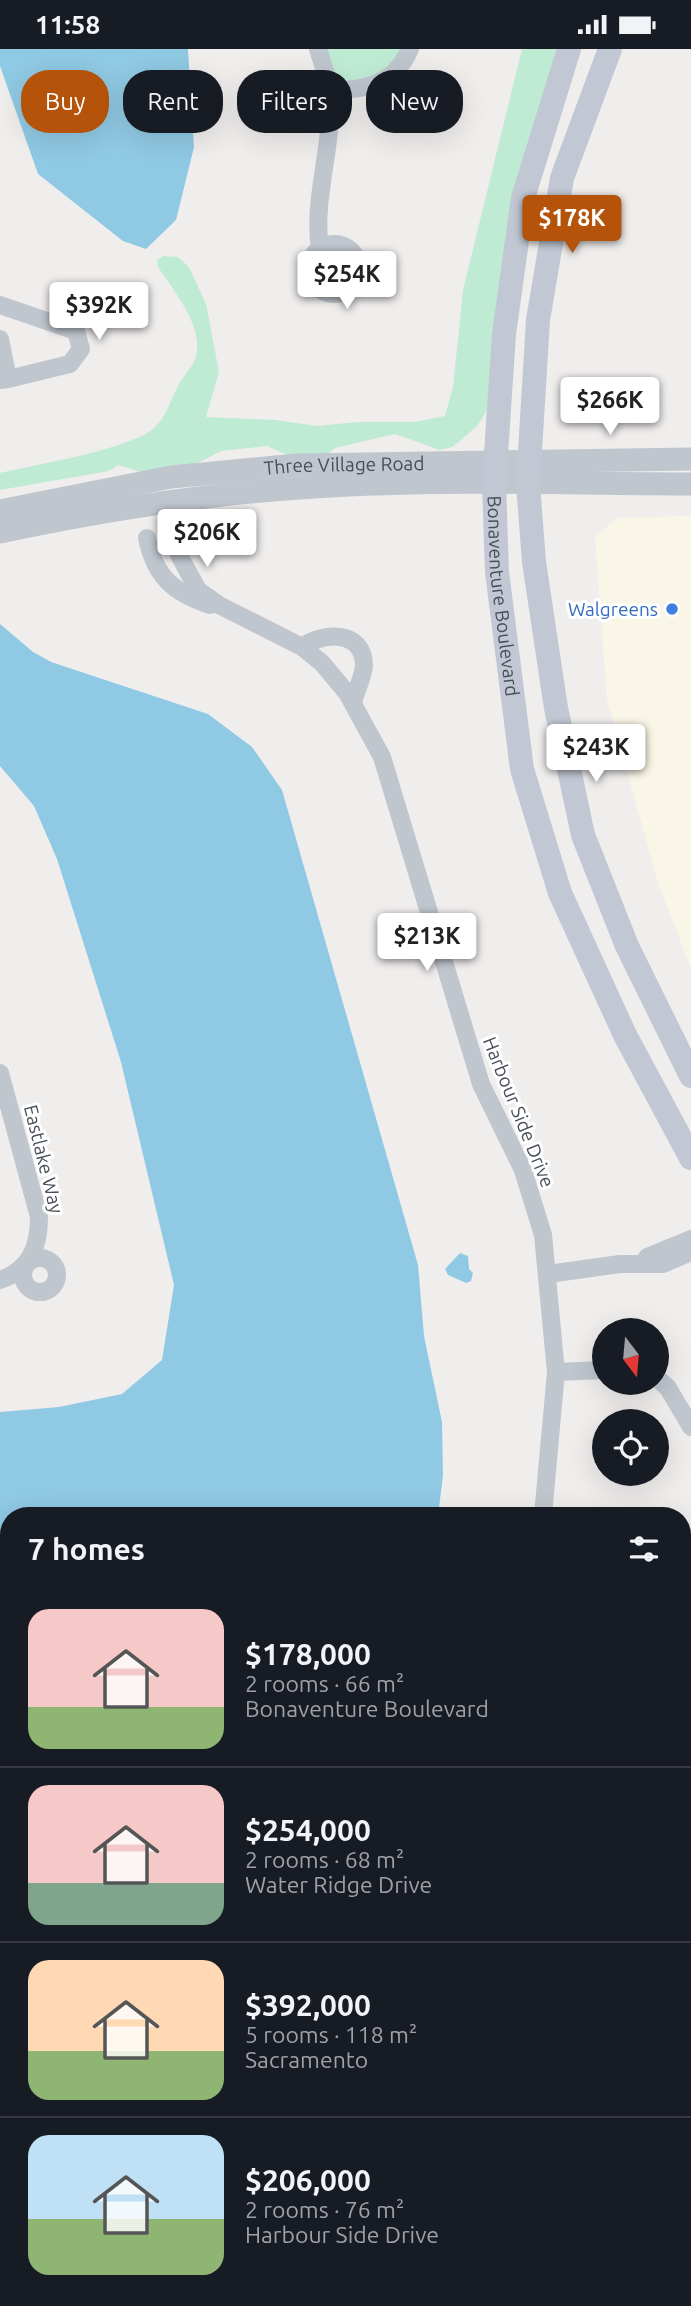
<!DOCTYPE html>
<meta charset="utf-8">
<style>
:root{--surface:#171b24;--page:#20242c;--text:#f1f3f6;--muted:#9ea1a6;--line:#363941;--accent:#b45309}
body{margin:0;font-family:Ubuntu,sans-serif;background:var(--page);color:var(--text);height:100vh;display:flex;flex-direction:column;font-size:26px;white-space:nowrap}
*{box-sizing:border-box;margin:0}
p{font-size:23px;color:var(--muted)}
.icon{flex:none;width:38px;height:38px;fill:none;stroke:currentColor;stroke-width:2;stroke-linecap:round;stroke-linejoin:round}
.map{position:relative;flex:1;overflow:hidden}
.drawer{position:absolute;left:0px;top:1458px;width:691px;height:800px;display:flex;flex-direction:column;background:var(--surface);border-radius:28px 28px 0 0;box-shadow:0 7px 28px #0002}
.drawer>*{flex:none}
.hud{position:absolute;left:21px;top:21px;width:649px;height:63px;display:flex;gap:14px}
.needle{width:46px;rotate:164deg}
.tools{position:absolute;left:592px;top:1269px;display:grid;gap:14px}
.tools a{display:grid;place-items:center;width:77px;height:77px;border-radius:50%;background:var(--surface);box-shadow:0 7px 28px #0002;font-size:35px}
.price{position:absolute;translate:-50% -60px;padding:0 16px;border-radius:7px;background:#fff;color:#222;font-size:23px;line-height:46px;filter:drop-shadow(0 2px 4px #0008)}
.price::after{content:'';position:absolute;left:50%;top:42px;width:21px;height:16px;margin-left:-10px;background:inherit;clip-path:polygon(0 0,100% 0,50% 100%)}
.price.on{background:var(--accent);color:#fff}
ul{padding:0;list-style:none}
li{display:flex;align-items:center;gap:21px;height:175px;padding:0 28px}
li+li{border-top:2px solid var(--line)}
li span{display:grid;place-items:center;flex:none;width:196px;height:140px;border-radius:21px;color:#555}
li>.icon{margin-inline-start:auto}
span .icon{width:84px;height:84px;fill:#fffc;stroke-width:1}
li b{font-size:30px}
h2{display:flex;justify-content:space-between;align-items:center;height:84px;padding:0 28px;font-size:30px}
.pill{padding:0 24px;border-radius:28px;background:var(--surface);box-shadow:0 7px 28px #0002;font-size:24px;line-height:63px}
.pill.on{background:var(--accent);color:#fff}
.status{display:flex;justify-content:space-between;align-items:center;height:49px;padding:0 35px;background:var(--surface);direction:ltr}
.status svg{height:19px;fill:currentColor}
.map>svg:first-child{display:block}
.commercial{fill:#faf6e7}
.green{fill:#bfead4}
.water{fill:#90c9e3}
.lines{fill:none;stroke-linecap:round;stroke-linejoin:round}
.minor{stroke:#bfc6ce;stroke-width:18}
.tertiary{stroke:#bfc6ce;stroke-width:23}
.secondary{stroke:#c1c8d4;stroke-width:24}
.shop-dot{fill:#3f7fe0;stroke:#fff;stroke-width:2.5}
.labels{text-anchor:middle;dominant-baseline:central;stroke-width:6;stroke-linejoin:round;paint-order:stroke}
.street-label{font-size:19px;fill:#474e59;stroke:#fff}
.shop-label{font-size:19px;fill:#366cbe;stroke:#fff;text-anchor:end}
</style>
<div class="status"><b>11:58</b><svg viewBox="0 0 49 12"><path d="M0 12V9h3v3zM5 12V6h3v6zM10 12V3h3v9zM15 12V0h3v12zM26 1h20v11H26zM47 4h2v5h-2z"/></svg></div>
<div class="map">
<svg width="691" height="2257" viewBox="0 0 691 2257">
<rect width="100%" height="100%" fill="#f0eded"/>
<path class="commercial" d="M691,467v452l-32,-82 -52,-186 -12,-163 22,-19z"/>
<path class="green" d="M318,0h92l-10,20 -62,21z
M522,0h46l-78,357 -13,20 -16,14 -9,7 -12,3 -45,-16 -60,14 -12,10h-29l-27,-12 -46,5 -27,14 -44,10 -32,-10 -9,6 -109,19v-17c34,-8 131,-24 154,-45 13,-12 16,-27 24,-42 4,-9 14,-18 17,-27 11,-30 -21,-68 -37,-92l-1,-7 6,-4 15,1 11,10 17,37 13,68 -13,45 69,3 42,6 41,-4h56l31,-6 8,-29 10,-97z"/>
<path class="water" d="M0,0h188l6,98 -18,73 -30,29 -23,-8 -85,-67 -38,-108z
M0,575l33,28 18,10 157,52 44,33 30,43 136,475 6,71 18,86 1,54 -5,39h-429v117l-9,-1v-219l59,-5 63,-13 40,-34 12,-75 -53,-223 -64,-203 -23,-53 -34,-40z
M460,1204l8,3 1,13 4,4 -2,8 -5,2 -18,-8 -3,-6z
M683,1791l8,2v207h-9z"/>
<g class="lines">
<path class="minor" d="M318,0c4,13 10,28 11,42 6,53 -17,105 -9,158
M329,41c36,1 66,-6 81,-41
M309 220a25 25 0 1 1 50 0a25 25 0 1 1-50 0Z
M0,256l76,26 5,18 -11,15 -62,15
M0,290l8,40 -8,1
M172,451l7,55 19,35 21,15 83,42 20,16 25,30 35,64 99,327 42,86 20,65 13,137
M147,489c8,39 27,55 63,67
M302,598c20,-15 62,-18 62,19 -1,11 -8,25 -11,36
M0,1024l39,144c0,30 -9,53 -39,63
M647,1208l44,-18
M23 1226a17 17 0 1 1 34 0a17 17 0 1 1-34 0Z
M548,1225l72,-10h43l28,-12
M656,1328l12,11 23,39
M543,1466l13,-143 48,-2
M682,1686l9,4
M0,1738l9,-3
M0,1794l2,-22
M0,2032l9,1
M682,2110l9,2
M691,2126v16
M632,2249l1,8
M34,2257l2,-8
M205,2257l1,-8
M379,2257l1,-8"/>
<g class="tertiary">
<path id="s1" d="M0,462l171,-34 126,-12 394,-6"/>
<path d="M0,483c99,-21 198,-37 299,-44 130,-10 262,-4 392,-4"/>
</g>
<g class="secondary">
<path id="s2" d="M569,0l-46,149 -19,136 -10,150 3,88 25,197 38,124 65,142 66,123"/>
<path d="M610,0l-48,129 -24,142 -10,164 6,78 22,146 27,127 44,111 64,130"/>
</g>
</g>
<circle class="shop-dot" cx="672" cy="560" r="7"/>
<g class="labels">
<g class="street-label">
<text stroke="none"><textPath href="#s1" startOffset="348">Three Village Road</textPath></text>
<text stroke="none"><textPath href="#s2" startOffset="556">Bonaventure Boulevard</textPath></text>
<text transform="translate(519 1063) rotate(68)">Harbour Side Drive</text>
<text transform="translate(44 1110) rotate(76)">Eastlake Way</text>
</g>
<g class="shop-label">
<text x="658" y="560">Walgreens</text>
</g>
</g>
</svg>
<div class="tools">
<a><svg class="needle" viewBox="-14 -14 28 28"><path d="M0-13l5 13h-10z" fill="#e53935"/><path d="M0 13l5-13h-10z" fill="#9ea1a6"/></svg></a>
<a><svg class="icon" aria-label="locate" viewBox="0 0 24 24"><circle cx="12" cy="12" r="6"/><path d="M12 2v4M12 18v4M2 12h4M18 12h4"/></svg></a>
</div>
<b class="price on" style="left:572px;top:206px">$178K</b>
<b class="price" style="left:347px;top:262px">$254K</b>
<b class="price" style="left:99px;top:293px">$392K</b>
<b class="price" style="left:610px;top:388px">$266K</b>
<b class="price" style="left:207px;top:520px">$206K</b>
<b class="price" style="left:596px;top:735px">$243K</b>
<b class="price" style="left:427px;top:924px">$213K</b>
<div class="hud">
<a class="pill on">Buy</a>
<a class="pill">Rent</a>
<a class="pill">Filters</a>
<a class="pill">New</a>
</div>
<section class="drawer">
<h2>7 homes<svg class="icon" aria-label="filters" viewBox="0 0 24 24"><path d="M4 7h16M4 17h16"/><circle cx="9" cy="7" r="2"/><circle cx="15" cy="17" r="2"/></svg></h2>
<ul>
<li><span style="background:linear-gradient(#f6c9c9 70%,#8fb573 0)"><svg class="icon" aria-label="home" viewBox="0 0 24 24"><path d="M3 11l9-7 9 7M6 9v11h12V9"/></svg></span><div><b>$178,000</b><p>2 rooms · 66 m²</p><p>Bonaventure Boulevard</p></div></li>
<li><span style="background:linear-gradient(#f6c9c9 70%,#7fa58c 0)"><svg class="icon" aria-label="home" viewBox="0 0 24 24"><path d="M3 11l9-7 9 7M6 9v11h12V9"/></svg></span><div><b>$254,000</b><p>2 rooms · 68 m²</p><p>Water Ridge Drive</p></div></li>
<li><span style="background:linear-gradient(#ffd9b3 65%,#8fb573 0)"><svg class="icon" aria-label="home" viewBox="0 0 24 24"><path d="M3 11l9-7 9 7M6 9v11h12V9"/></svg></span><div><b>$392,000</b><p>5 rooms · 118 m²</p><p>Sacramento</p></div></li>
<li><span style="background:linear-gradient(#bfe0f5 60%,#8fb573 0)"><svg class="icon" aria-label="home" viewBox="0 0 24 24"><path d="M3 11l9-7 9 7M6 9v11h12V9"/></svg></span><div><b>$206,000</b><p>2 rooms · 76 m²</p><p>Harbour Side Drive</p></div></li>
</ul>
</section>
</div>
